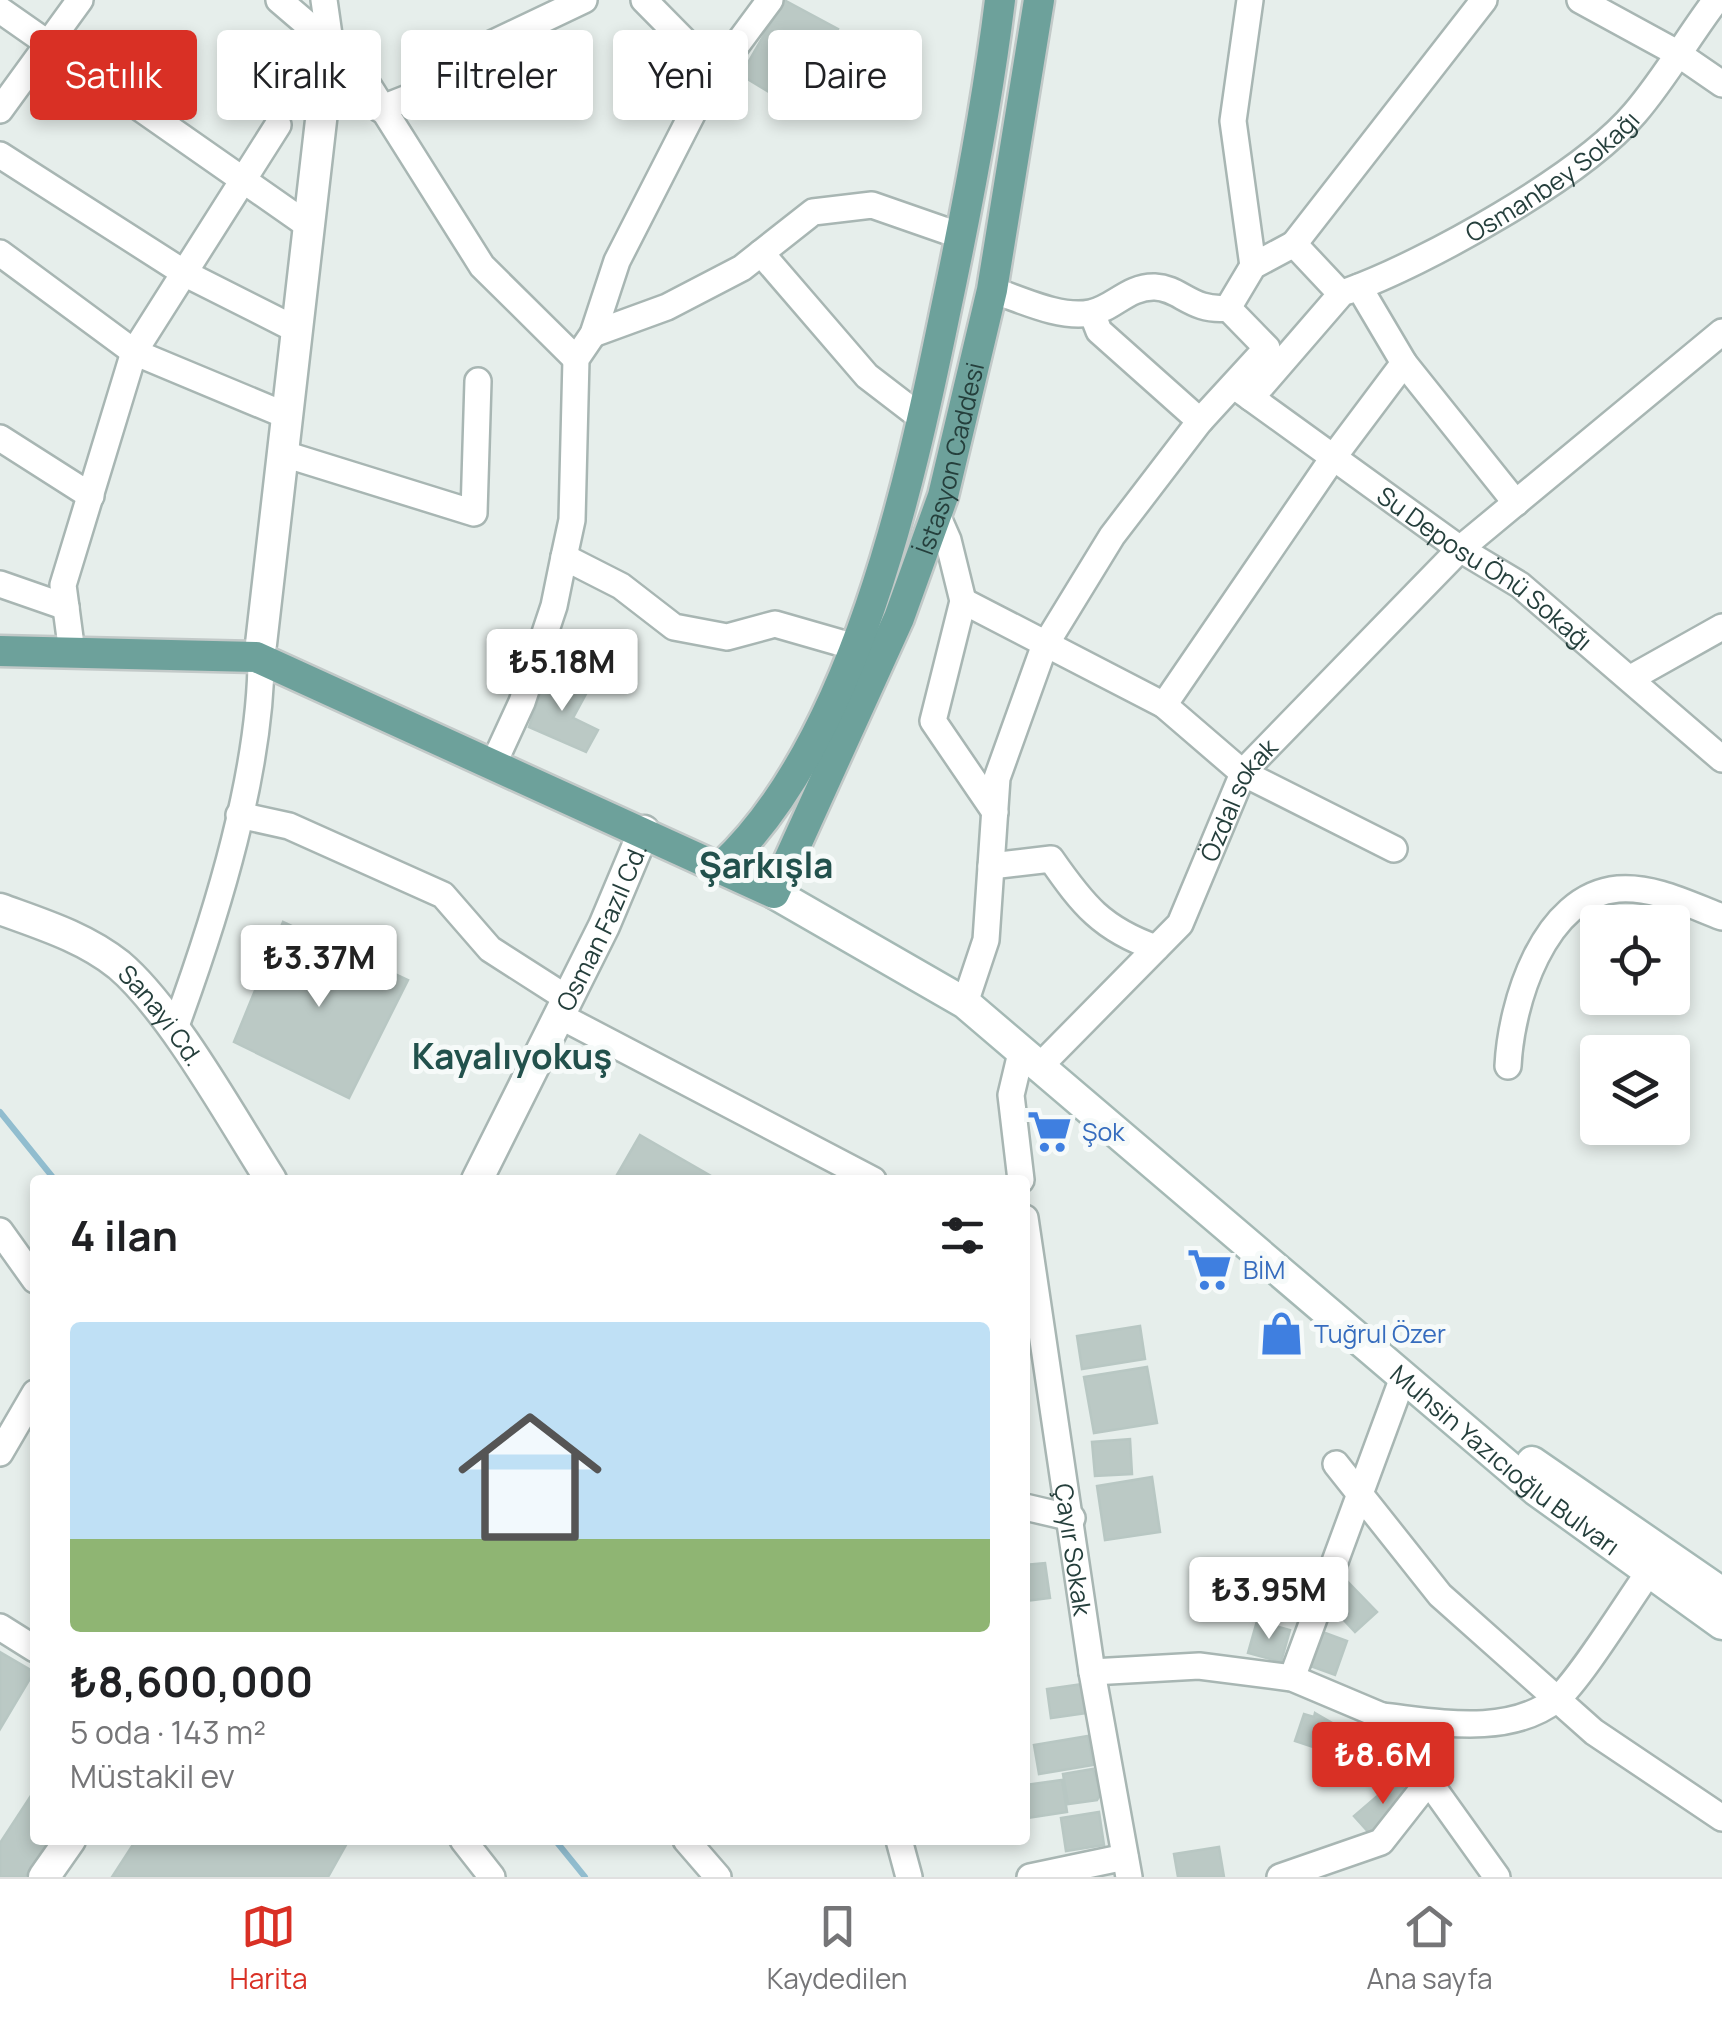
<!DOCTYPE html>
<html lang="tr">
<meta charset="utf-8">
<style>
:root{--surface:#fff;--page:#f2f2f2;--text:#202124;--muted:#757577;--line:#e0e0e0;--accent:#d93025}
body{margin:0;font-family:Manrope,sans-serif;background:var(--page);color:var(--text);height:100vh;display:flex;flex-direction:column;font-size:38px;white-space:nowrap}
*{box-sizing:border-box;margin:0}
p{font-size:32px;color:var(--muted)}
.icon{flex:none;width:55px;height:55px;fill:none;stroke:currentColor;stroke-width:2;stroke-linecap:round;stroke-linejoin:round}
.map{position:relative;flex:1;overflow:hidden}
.sheet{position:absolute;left:30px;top:1175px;width:1000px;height:670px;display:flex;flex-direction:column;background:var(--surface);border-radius:10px;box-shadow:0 5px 15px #0003}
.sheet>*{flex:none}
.guide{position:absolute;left:30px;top:30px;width:1000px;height:90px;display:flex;gap:20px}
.tools{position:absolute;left:1580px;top:905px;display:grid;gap:20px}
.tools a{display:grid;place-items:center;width:110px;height:110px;border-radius:10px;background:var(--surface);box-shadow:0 5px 15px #0003;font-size:50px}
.price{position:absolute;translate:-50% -85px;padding:0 22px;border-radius:10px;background:#fff;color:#222;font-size:32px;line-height:65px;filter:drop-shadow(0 2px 5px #0008)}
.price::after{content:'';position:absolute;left:50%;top:60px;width:30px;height:22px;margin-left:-15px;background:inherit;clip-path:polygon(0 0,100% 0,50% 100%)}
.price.selected{background:var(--accent);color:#fff}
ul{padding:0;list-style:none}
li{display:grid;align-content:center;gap:20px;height:530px;padding:0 40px}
li span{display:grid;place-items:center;height:310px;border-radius:10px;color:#555}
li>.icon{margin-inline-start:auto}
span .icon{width:180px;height:180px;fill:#fffc;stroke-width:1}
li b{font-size:42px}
h2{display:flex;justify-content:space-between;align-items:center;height:120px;padding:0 40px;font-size:42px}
.pill{padding:0 35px;border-radius:10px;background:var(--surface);box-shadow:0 5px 15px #0003;font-size:35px;line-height:90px}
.pill.selected{background:var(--accent);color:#fff}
.dock{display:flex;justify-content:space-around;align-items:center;height:140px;border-top:2px solid var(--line);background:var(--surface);font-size:28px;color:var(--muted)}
.dock a{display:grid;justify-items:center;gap:5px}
.dock .selected{color:var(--accent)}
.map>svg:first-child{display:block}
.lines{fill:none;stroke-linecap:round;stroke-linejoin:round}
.stream{stroke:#91bdcf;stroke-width:6}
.building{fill:#bbc9c5;stroke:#b8c7c3;stroke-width:2.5}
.minor-casing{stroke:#a8b6b3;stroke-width:30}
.tertiary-casing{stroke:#a8b6b3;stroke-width:35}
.secondary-casing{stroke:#a5b9b5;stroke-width:35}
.primary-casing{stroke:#c2c9c8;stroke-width:35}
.minor{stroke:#fff;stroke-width:25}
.tertiary{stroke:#fff;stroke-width:30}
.secondary{stroke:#fff;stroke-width:30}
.primary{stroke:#6da19b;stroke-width:30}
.labels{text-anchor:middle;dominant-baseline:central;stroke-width:10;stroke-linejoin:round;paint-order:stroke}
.street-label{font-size:25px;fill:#253f3c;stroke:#f6faf9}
.shop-label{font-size:25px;fill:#366cbe;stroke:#f6faf9;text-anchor:start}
.district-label{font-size:35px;font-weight:bold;fill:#22514c;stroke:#f6faf9}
</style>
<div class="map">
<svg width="1722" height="1877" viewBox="0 0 1722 1877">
<rect width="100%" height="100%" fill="#e6eeeb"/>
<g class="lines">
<path class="stream" d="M0,1112l55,68
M555,1840l30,37"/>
</g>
<path class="building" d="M784,0l54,29 -43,79 -54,-33z
M547,674l40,18 -14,26 25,12 -12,22 -57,-25z
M283,922l125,58 -59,118 -115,-56z
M640,1135l78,45h-104z
M1140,1326l5,33 -63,10 -5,-33z
M1147,1367l10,56 -63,10 -10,-56z
M1130,1439l2,35 -37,2 -3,-34z
M1152,1477l8,55 -55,8 -8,-54z
M1045,1563l5,35 -25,3v-36z
M1348,1582l29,30 -22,20 -28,-30z
M1257,1621l33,9 -9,32 -33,-9z
M1317,1630l30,11 -12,34 -30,-11z
M0,1652l34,20 -34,57z
M1083,1684l4,29 -36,5 -4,-29z
M1315,1713l19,11 -9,27 -30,-10 9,-27 10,3z
M1088,1736l5,29 -54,9 -5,-29z
M1093,1769l8,24 -4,7 -29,4 -5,-30z
M1062,1780l5,32 -40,6 -2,-33z
M1396,1780l17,18 -42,37 -17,-19z
M34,1791l1,49h14l-24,37h-25v-34z
M1099,1812l5,33 -38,6 -5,-33z
M136,1840h202l8,5 -18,32h-216z
M1219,1847l5,30h-46l-4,-23z"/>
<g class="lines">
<defs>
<g id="minor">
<path d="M279,0l77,66 126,200 94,93"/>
<path d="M324,0l6,42"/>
<path d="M644,0l72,73"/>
<path d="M1250,0l-17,121 20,145"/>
<path d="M1580,0l97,53 45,31"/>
<path d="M0,10l309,216"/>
<path d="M380,109l33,-13 74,-50 97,-46"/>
<path d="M0,110l80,-110"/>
<path d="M0,155l186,119 109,55"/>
<path d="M1294,244l190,-244"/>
<path d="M0,253l134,99 151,63"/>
<path d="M761,253l106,123 56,43"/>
<path d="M992,290c28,9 68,29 98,23 23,-4 38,-27 65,-26 26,1 36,25 73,21l25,-42 41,-22 47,50 -90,104"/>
<path id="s1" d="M1348,291c78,-28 234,-115 287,-178 30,-35 53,-76 81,-113"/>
<path d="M1092,313l7,18 101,90"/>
<path d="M593,334l74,-27 75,-39 71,-56 59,-7 89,31"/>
<path d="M1404,363l112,140"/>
<path id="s2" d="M1236,387l224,162 60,36 202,174"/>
<path d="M0,438l91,58"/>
<path d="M281,453l193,60 4,-132"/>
<path d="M937,515l11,25 15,61 -30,120 62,91"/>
<path d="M564,557l57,29 53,41 53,10 48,-13 80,23"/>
<path d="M0,584l66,23"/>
<path d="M963,601l201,104 171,-250 69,-92 -45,-76"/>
<path d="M72,653l-9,-68 71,-233 144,-227"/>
<path d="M1631,678l91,-51"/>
<path d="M1164,705l79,68 151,76"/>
<path d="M493,765l29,-63 32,-96 10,-49 8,-37 4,-161 17,-25 24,-73 90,-176 63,-85"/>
<path d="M239,815l50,11 154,69 47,54 78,50"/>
<path d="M991,866l60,-7c32,46 51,70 105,89"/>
<path d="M965,1003l21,-63 11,-162 47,-131 68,-111 88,-115 67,-73 -39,-40"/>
<path d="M560,1016l313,164"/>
<path d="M174,1031c42,-114 90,-265 87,-387"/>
<path d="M1508,1066c3,-62 35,-170 110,-177 36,-3 72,16 104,28"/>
<path id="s3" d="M1038,1068l142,-144 64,-153 216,-222 262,-217"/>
<path d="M1021,1180l-10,-85 10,-42"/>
<path id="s4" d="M1025,1218l67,454 37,205"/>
<path d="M0,1231l35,49"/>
<path d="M0,1453l35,-60"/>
<path d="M1336,1464l104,131 154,137 128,86"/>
<path d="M1025,1507l47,11"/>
<path d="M0,1627l35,22"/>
<path d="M1092,1672l107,-6 93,12 90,38 115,161"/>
<path d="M1292,1678l110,-298"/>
<path d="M1382,1716c56,6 126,21 175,-17 22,-18 72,-99 92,-127"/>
<path d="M463,1840l29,37"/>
<path d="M686,1840l32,37"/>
<path d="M899,1840l10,37"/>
<path d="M1030,1877l95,-20"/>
<path d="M1280,1877l101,-35 48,-61"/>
</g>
<g id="tertiary">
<path d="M261,644l69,-602"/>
<path id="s5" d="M0,909c41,15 84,28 119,56 53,45 113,154 152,215"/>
<path id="s6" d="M477,1180l127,-254 40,-95"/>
<path d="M44,1877l26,-37"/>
</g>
<g id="secondary">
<path id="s7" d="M774,893l191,110 571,487 186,134"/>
<path d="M1532,1462l190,131"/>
</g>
<g id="primary">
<path id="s8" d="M0,651l256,6 518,236 125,-275 44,-122 49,-206 47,-290"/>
<path d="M722,866c132,-123 188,-382 223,-553 22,-104 42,-207 55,-313"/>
</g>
</defs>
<use href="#minor" class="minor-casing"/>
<use href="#tertiary" class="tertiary-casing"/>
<use href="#secondary" class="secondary-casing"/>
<use href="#primary" class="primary-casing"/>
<use href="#minor" class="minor"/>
<use href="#tertiary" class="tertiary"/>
<use href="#secondary" class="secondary"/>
<use href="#primary" class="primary"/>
</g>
<defs>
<symbol id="supermarket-bare" viewBox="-9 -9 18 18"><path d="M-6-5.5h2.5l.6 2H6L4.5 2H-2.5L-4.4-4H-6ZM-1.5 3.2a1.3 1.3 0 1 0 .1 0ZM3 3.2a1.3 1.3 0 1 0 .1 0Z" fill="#3f7fe0" stroke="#f6faf9" stroke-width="2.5" paint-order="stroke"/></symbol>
<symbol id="shop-bare" viewBox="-9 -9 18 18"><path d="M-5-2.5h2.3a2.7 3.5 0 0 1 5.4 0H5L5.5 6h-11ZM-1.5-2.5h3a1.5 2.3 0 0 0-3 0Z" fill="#3f7fe0" stroke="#f6faf9" stroke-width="2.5" paint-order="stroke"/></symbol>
</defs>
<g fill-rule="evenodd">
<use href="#supermarket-bare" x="1018" y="1100" width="63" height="63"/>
<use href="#supermarket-bare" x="1178" y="1238" width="63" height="63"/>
<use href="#shop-bare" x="1250" y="1302" width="63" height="63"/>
</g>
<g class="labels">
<g class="street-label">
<text stroke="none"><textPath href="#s1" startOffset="235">Osmanbey Sokağı</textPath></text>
<text stroke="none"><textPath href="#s8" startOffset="1295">İstasyon Caddesi</textPath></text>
<text stroke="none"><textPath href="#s2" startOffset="308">Su Deposu Önü Sokağı</textPath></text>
<text stroke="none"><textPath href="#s3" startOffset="340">Özdal sokak</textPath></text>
<text stroke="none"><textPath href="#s6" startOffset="282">Osman Fazıl Cd.</textPath></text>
<text stroke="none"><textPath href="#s5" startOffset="198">Sanayi Cd.</textPath></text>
<text stroke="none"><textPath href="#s7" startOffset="928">Muhsin Yazıcıoğlu Bulvarı</textPath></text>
<text stroke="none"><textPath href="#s4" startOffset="335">Çayır Sokak</textPath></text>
</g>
<g class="shop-label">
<text x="1082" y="1131">Şok</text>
<text x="1243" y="1269">BİM</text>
<text x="1314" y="1333">Tuğrul Özer</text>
</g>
<g class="district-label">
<text x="766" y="865">Şarkışla</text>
<text x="512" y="1056">Kayalıyokuş</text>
</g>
</g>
</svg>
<div class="tools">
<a><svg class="icon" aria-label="locate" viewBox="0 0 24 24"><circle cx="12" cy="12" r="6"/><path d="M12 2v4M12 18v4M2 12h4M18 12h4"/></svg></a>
<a><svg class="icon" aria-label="layers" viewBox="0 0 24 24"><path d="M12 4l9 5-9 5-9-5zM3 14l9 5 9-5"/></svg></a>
</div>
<b class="price" style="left:562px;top:714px">₺5.18M</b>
<b class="price" style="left:319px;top:1010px">₺3.37M</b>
<b class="price" style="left:1269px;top:1642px">₺3.95M</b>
<b class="price selected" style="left:1383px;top:1807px">₺8.6M</b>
<div class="guide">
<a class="pill selected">Satılık</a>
<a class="pill">Kiralık</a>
<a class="pill">Filtreler</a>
<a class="pill">Yeni</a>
<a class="pill">Daire</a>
</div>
<section class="sheet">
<h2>4 ilan<svg class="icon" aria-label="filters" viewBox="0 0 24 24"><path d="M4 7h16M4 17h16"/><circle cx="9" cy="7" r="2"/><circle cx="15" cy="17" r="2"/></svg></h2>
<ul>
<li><span style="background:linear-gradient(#bfe0f5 70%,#8fb573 0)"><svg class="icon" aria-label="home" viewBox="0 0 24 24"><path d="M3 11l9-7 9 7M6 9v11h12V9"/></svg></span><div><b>₺8,600,000</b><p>5 oda · 143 m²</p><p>Müstakil ev</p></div></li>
</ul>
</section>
</div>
<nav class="dock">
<a class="selected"><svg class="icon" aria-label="map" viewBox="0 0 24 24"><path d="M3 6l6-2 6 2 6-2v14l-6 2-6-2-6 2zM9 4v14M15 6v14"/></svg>Harita</a>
<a><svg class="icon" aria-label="saved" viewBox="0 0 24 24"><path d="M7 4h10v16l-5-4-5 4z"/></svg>Kaydedilen</a>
<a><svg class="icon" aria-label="home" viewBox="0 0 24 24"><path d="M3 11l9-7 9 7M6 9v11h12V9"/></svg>Ana sayfa</a>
</nav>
